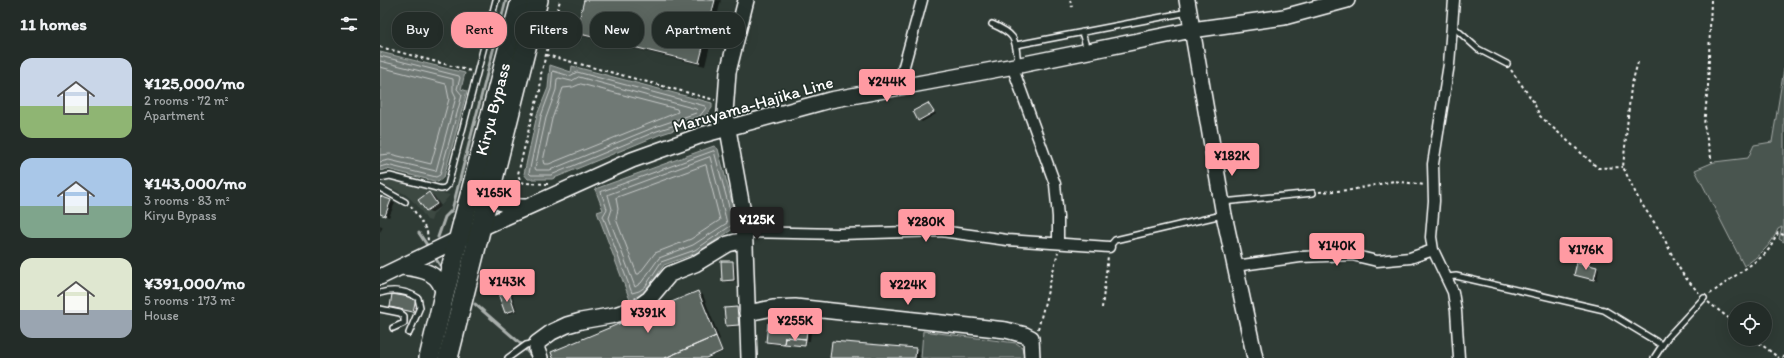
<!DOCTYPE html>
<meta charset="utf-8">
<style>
:root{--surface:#232c28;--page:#2f3834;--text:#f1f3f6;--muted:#a3a7a8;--line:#404845;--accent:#ff9aa2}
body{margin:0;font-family:Itim,sans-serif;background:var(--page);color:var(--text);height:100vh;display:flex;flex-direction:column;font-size:15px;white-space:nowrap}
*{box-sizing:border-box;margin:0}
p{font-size:13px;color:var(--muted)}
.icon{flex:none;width:22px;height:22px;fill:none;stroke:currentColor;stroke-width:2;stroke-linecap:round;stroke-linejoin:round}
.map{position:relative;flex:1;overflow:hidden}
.drawer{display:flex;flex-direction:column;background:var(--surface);width:380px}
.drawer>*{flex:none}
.top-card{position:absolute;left:12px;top:12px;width:380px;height:36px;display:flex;gap:8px}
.buttons{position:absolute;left:1348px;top:302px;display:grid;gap:8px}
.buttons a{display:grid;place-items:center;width:44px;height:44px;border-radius:50%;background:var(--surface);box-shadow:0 4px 16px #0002,0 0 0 1px var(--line);font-size:20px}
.price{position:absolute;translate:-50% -34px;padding:0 9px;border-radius:4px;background:var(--accent);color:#111;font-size:13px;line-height:26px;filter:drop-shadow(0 1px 2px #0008)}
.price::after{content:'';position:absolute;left:50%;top:24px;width:12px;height:9px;margin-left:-6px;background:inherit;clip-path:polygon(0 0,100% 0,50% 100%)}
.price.selected{background:#222;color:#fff}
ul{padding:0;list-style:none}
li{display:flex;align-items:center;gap:12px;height:100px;padding:0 20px}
li span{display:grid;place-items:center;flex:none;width:112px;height:80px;border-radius:12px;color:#555}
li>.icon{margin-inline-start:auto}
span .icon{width:48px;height:48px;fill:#fffc;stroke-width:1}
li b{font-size:17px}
h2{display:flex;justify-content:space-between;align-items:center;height:48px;padding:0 20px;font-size:17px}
.pill{padding:0 14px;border-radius:16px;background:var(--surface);box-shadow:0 4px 16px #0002,0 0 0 1px var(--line);font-size:14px;line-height:36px}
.pill.selected{background:var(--accent);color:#111}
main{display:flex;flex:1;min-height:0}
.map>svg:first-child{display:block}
.built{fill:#3c4842}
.green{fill:#4a544f;stroke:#a4aaa7}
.water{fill:#707975;stroke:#a9afac}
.shadow{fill:#0007}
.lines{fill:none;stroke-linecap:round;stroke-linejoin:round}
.shore{stroke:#c6c9c8;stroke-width:1}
.stream{stroke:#a9afac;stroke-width:3}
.building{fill:#5b6661;stroke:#fff}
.lane-casing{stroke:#fff;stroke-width:8}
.street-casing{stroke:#fff;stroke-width:13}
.secondary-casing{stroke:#fff;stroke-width:18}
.highway-casing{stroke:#fff;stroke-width:22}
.path{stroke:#fff;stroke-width:2;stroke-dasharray:3 3;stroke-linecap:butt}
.lane{stroke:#26332d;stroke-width:5}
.street{stroke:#26332d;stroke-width:10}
.secondary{stroke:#26332d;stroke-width:15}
.highway{stroke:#26332d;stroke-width:19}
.labels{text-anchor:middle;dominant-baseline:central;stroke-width:3.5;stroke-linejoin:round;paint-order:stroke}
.street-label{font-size:17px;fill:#fff;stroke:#26332d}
</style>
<main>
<section class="drawer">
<h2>11 homes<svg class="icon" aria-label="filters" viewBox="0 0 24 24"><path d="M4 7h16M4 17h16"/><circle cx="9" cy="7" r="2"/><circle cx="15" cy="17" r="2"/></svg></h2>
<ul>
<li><span style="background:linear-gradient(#c9d6e8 60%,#8fb573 0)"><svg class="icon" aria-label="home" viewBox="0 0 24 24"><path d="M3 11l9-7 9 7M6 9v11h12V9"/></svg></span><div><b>¥125,000/mo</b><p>2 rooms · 72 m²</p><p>Apartment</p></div></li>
<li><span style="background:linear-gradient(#a9c7e8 60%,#7fa58c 0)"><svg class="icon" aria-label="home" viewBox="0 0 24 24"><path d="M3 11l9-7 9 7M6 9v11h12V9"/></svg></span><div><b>¥143,000/mo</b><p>3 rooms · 83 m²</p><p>Kiryu Bypass</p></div></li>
<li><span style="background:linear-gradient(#dfe7d0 65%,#9aa5b1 0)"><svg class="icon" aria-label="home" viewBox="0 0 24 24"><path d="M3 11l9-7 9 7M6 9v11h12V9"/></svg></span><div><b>¥391,000/mo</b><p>5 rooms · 173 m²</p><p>House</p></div></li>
</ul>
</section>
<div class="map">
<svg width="1404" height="358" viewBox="0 0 1404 358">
<rect width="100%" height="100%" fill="#2f3b35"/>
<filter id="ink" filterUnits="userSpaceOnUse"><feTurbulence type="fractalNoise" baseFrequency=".025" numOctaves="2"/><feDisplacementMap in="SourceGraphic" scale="8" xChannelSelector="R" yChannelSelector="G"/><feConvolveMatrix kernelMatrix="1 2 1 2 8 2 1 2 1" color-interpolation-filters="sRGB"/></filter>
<g filter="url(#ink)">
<path class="built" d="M8,180l62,15 -17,20 -2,6 -4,-1 -10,-15 -12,-11 -23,-10v-2z"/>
<path class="green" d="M1404,69v173l-5,-3 3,-12 -4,2c-6,16 -20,28 -34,37l-49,-96 19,-8 34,-4 6,-13 18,-3z
M543,331l93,12 6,4 2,11h-103z"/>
<path class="water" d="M0,52l85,21 -4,16 6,2 -23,86 -6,5 -51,-13 -7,2z
M170,65l21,7 1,-6 140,37v5l-10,13 -43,14 -107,44h-24l-4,-5 13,-59 11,-27z
M334,146l4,3 18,69v9l-39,26 -33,12 -16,24 -7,6 -11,5 -33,-88 6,-2 -8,-21z"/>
<path class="shadow" d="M205,0h136l-16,66 -122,-30 -5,-3z
M548,104l8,10 -14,8 -3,-2z
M49,193l5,3 7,10 -10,7 -4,-2z
M0,197l15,6 -6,14 -9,-3z
M0,225l3,2 -3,5z
M353,262l2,2 1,17 -11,1 -2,-2z
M1217,267l2,2 -2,12 -19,-5z
M318,292l5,3 17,44 -2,1 5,12 -16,6h-153z
M129,293l3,2 5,16 -8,3 -3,-1z
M35,299l3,2 -2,11 -25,-6z
M357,308l3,1 1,17 -12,1 -2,-1z
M427,323l5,2 -2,16h-3l-1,5 -34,-2 -5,-3 20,-15z
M535,349l5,3 -1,6h-88z"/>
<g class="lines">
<path class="shore" d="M0,56l79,20 1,2 -3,11 5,6 -22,80 -4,2 -49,-12 -7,2
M0,61l73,18v12l3,6 -20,74 -47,-11 -9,2
M0,67l66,17 3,15 -18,65 -41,-10 -10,1
M173,71l17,5 7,-4 128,34 1,2 -7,9 -42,14 -106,44h-20l-2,-2 12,-57 10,-27z
M199,77l117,32 2,2 -2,2 -41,14 -105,43h-14l-1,-2 11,-50 10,-28 1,-11 2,-1 12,3z
M201,84l96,25 1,3 -129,52h-5l-1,-3 9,-42 11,-31 10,-1z
M334,151l18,67v7l-37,25 -34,12 -16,25 -6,4 -7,2 -29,-77 4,-7 -6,-17z
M330,157l17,66 -34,22 -34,13 -18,25 -6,4 -26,-69 3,-9 -4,-14z
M326,165l14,55 -29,19 -36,14 -16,21h-2l-21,-55 2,-10 -2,-11z"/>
<path class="stream" d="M39,233l10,15
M58,237l7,-20 7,-7 54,-210
M54,256l7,11
M95,304l46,40 12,14"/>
</g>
<path class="building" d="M204,0h131l-16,63 -123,-30z
M548,103l6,9 -16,9 -5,-10z
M49,192l8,12 -11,7 -8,-11z
M0,196l11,4 -6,16 -5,-2z
M341,261h12l1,19 -12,1z
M1197,262l20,5 -3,13 -20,-5z
M318,291l18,45 -51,22h-112l-2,-6z
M129,292l6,18 -10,3 -6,-17z
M12,294l24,4 -3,14 -23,-5z
M357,307l2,18 -13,1 -2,-18z
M407,320l21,2 -2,17 -21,-2 -1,7 -18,-2 2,-19 18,2z
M336,336l6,15 -16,7h-41z
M405,337l21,2 -1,7 -21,-2z
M452,341l84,7 -1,10h-85z"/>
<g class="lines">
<defs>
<path id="lane" d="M612,24c25,11 23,15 26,40
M1072,28l5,2 21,19 29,15
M702,32l5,18
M636,45l172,-33
M0,178l10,-2 51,13 4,-1 3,-3 48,-185
M0,188l25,14
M843,202l90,-9
M729,247l6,-7 107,-25
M1067,277l9,-1 148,34 58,35
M0,293c13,-4 27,-2 38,5l2,9 -11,26
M0,309l20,4 4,3v7l-11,5
M128,358l18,-13 10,-2
M1274,358l13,-20 37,-40"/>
<path id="street" d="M1074,0l-5,64 -16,100 1,37 -3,36 2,13 20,42 3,19 3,47
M632,66l43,118 3,33v26
M522,87l-1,-10 21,-77
M363,232l97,2 101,-3 66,9 102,7
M855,266l65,-9 52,-2 25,6 33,-3 23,-8"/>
<path id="secondary" d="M366,0l-18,72 -3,41 19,105 5,140
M807,0l37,215 31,143
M113,183l4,17c10,7 18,7 30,7
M23,267c19,2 37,5 41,28
M0,277l101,-49 151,-68 70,-25 128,-35 190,-35 172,-35 92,-13 63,-17
M367,313l26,-5 22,-1 211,23 19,5 6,3 1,20
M160,358l-3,-8v-7l15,-11 15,-7 14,-4 34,-6 23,-8 11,-8 21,-25 25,-10 33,-20 8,-2 8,1"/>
<g id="highway">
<path id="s1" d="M49,358l15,-63 77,-295"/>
<path d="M68,358l90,-358"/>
</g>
</defs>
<use href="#lane" class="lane-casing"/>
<use href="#street" class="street-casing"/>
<use href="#secondary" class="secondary-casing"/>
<use href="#highway" class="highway-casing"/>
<path class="path" d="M690,0l2,7
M1331,0l-3,86 -4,39 8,37
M0,47l91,24
M166,55l169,45
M1258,62l-7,25 -8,80 16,33 23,34 13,27 9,15 15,17
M1131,70l22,31 7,15 58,52 25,-1
M168,184l-24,-1 -4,-3 -2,-6 15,-62 7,-21 1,-17 19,-74
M939,192l32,-2 43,-9 31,4
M31,206l16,25 1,10
M1330,294l53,-38 7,-8 8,-15 6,2
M1328,302l27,21
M722,308l6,-52
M658,329l20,-77
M1374,339l25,19
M1403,358l1,-2"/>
<use href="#lane" class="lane"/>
<use href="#street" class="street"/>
<use href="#secondary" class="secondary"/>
<use href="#highway" class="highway"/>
</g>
</g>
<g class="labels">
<g class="street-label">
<text transform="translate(373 104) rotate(-16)">Maruyama-Hajika Line</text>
<text stroke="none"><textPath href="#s1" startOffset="257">Kiryu Bypass</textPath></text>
</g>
</g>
</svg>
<div class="buttons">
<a><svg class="icon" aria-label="locate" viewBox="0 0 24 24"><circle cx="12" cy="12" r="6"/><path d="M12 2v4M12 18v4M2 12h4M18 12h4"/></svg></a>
</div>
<b class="price" style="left:507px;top:103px">¥244K</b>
<b class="price" style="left:852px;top:177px">¥182K</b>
<b class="price" style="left:114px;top:214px">¥165K</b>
<b class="price selected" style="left:377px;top:241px">¥125K</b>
<b class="price" style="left:546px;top:243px">¥280K</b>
<b class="price" style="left:957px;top:267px">¥140K</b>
<b class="price" style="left:1206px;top:271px">¥176K</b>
<b class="price" style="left:127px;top:303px">¥143K</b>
<b class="price" style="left:528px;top:306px">¥224K</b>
<b class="price" style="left:268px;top:334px">¥391K</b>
<b class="price" style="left:415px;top:342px">¥255K</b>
<div class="top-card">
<a class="pill">Buy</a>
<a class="pill selected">Rent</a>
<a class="pill">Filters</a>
<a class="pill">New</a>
<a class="pill">Apartment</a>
</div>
</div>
</main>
